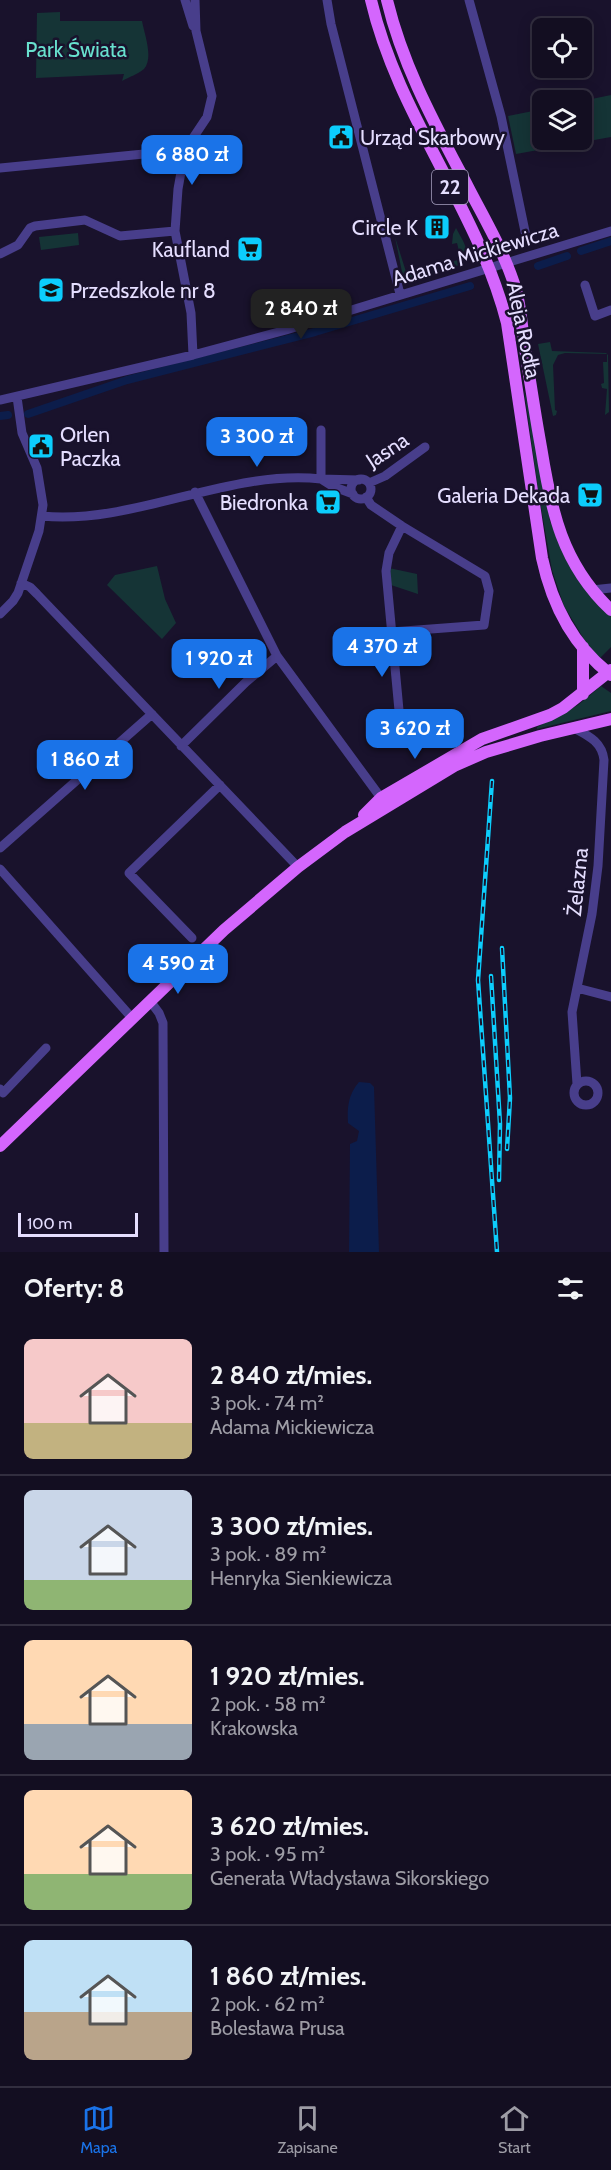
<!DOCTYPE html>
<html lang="pl">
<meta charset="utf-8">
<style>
:root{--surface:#130e21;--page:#201c2e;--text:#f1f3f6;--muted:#9d9ca5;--line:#322e3f;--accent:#1a73e8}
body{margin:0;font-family:Cabin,sans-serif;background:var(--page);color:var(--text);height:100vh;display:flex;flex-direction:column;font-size:22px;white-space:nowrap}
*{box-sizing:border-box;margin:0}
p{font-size:20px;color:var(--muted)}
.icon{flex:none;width:33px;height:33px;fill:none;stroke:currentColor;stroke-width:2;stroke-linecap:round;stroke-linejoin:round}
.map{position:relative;height:1252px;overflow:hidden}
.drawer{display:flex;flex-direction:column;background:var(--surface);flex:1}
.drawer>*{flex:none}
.fabs{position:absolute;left:532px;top:18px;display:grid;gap:12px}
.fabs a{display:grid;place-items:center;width:60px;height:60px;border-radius:9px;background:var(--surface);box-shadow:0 3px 15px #0003,0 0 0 2px var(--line);font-size:30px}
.scale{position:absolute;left:18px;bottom:15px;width:120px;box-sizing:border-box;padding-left:6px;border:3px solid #e5deff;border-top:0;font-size:16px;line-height:21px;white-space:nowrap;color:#e5deff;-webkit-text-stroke:4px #19122c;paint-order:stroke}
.price{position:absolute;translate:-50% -51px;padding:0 14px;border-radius:12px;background:var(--accent);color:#fff;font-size:20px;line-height:39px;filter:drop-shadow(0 2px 3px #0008)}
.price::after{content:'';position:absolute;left:50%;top:36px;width:18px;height:14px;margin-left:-9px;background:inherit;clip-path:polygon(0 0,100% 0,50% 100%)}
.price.on{background:#222;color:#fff}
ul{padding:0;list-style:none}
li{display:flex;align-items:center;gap:18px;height:150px;padding:0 24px}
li+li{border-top:2px solid var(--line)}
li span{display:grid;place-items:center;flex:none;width:168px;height:120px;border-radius:9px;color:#555}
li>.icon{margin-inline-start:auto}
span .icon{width:72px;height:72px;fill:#fffc;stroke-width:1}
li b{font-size:26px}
h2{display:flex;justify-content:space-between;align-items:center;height:72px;padding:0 24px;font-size:26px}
.tabs{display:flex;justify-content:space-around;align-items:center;height:84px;border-top:2px solid var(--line);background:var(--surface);font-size:16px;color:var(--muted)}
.tabs a{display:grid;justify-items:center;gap:3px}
.tabs .on{color:var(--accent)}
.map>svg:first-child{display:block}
.green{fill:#153436}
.water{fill:#0c1d4b}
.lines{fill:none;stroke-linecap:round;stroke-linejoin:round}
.canal{stroke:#0c1d4b;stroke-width:8}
.minor{stroke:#483e8b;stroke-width:9}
.major{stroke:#d466fd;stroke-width:12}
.rail-casing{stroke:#0ccdfc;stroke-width:4.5}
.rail{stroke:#19122c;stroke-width:2;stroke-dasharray:7;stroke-linecap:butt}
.labels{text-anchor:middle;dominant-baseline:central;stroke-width:5;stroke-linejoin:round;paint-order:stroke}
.shield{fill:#19122c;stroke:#a8a1c0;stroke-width:1.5}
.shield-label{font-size:20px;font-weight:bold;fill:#e5deff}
.park-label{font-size:21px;fill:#68e0ce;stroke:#19122c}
.poi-label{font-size:21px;fill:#e5deff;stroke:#19122c;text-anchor:end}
.street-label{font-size:21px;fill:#e5deff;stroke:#19122c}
</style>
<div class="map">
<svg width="611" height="1252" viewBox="0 0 611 1252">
<rect width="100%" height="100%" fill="#19122c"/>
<path class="green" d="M60,12v9h82c2,12 12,37 2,48 -6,5 -15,8 -22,12l2,-7 -88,4 1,-65z
M611,95v42l-95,17 -8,-38 35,-7v31h39v-39z
M456,228c4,8 11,17 11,27 -1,14 -42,21 -54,24l-5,1 -5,-3 -8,-40 12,38 54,-16 -4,-16 -5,1 1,-10z
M78,233l1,12 -38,5 -2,-13z
M550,342l2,9 54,2 2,2 1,57 -4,3 2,-26 -5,-1 -1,-4 3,-1 -1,-21h4v-8l-42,-1 -7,2 -5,10 2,45 2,1 -1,4 -3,1 -15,-72z
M524,390l7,26 19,105 17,40 44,55v31l-11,11 -13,-14 -23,-38 -12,-36 -13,-74z
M157,566l8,33 11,24 -14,16 -55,-54 8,-10z
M389,568l28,6 1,20 -27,-9z
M601,686l10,7v18l-74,18v-2l41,-22z"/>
<path class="water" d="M359,1082l11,1 4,4 5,165h-30l1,-108 7,-3 2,-10 -11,-8c-1,-16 0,-28 11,-41z"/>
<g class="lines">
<path class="canal" d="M581,251l30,-10
M538,266l29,-10
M28,414l99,-34 188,-48 155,-46
M0,416l8,-1"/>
<path class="minor" d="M185,0l8,26
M327,0l4,24 69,270
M469,0l32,116 26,125
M0,168l185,-18
M0,254l18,-9 12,-17 5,-2 50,-6 35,16 55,-5
M585,285l10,31 16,-6
M193,355l-2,-42 -16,-82 3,-42 7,-39 22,-33 5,-21 -16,-65 -1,-31
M0,400l193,-45 93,-25 325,-99
M351 489a10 10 0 1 1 20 0a10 10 0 1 1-20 0Z
M369,483l16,-7 40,-29
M195,492l82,164 107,146
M353,494l-21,-8 -11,-7 38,1
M366,497l5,8 31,21 83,50 4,15 -5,34 -93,7
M42,516c93,9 185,-47 279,-37v-49
M21,583l9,4 7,7 261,273
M592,590l19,-2
M0,614l13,-13 5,-8 21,-62 4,-26 -6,-37 -15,-35 -5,-36
M400,721l-14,-150 3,-18 13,-27
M574,728c15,8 28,14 30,32l-6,106 -6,48 -20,98 5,72
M181,746l65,-64 31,-26
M0,848l152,-134
M0,869l132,149
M192,938l-63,-65 91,-88
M577,988l34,9
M150,1001l9,12 4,10 1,229
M574 1093a12 12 0 1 1 24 0a12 12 0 1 1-24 0Z
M0,1089l3,4 43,-45"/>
<path class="major" d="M371,0c27,116 107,209 136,323l35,235c10,47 30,87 69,117
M387,0c16,67 49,126 81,187 17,33 37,66 48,103 5,18 6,39 9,58 5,33 10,66 16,99 10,63 21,117 70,163
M583,647v47
M364,815l17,-17 101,-59 68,-24 13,-7 48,-38
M0,1146l224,-216 74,-63 47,-35 109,-66 32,-14 54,-16 71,-17"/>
<defs>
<path id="rail" d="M492,781l-14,199 19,272
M502,948l8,150 -3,51
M491,976l9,148 -1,56"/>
</defs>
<use href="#rail" class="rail-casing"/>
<use href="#rail" class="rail"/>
</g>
<defs>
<symbol id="civic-square" viewBox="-11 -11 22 22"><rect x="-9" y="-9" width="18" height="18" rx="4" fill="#0ccdfc" stroke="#19122c"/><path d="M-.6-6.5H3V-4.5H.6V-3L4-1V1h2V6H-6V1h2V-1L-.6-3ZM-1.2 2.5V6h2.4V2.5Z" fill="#111"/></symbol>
<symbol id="building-square" viewBox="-11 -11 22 22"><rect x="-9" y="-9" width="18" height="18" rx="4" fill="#0ccdfc" stroke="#19122c"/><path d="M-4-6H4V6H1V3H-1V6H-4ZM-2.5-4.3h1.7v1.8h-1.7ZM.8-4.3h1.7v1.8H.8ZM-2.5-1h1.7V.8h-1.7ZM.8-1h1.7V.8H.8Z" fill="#111"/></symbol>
<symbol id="supermarket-square" viewBox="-11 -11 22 22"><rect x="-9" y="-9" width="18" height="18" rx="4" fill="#0ccdfc" stroke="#19122c"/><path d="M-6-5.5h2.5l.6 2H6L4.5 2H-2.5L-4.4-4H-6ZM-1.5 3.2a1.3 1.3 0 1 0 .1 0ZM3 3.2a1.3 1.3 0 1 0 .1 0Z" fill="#111"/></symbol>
<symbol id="school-square" viewBox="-11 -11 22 22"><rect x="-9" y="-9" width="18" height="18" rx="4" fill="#0ccdfc" stroke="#19122c"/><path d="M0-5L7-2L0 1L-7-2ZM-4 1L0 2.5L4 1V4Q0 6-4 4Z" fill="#111"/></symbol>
</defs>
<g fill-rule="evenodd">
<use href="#civic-square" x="326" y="122" width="30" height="30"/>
<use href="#building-square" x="422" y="212" width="30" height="30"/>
<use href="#supermarket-square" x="235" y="234" width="30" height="30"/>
<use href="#school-square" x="36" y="275" width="30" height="30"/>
<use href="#civic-square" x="26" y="431" width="30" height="30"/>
<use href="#supermarket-square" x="575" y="480" width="30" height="30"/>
<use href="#supermarket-square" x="313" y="487" width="30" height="30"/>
</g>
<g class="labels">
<rect class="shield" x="432" y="170" width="36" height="34" rx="4.5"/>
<g class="shield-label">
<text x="450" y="187">22</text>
</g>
<g class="park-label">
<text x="76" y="49">Park Świata</text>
</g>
<g class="poi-label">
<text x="360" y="137" text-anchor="start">Urząd Skarbowy</text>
<text x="418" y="227">Circle K</text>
<text x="230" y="249">Kaufland</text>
<text x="70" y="290" text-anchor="start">Przedszkole nr 8</text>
<text x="60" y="434" text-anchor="start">Orlen<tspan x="60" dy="24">Paczka</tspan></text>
<text x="570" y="495">Galeria Dekada</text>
<text x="308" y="502">Biedronka</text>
</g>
<g class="street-label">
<text transform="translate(475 254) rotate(-17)">Adama Mickiewicza</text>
<text transform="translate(524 330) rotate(78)">Aleja Rodła</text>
<text transform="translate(387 450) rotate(-33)">Jasna</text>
<text transform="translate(577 882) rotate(-84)">Żelazna</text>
</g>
</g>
</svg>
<div class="fabs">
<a><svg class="icon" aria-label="locate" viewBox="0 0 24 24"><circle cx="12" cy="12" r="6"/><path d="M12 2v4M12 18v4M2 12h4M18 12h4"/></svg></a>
<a><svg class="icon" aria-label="layers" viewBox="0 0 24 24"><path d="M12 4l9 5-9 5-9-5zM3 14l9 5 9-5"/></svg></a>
</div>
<div class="scale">100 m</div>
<b class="price" style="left:192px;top:186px">6 880 zł</b>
<b class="price on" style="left:301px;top:340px">2 840 zł</b>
<b class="price" style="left:257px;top:468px">3 300 zł</b>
<b class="price" style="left:382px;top:678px">4 370 zł</b>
<b class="price" style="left:219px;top:690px">1 920 zł</b>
<b class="price" style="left:415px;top:760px">3 620 zł</b>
<b class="price" style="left:85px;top:791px">1 860 zł</b>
<b class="price" style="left:178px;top:995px">4 590 zł</b>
</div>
<section class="drawer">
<h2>Oferty: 8<svg class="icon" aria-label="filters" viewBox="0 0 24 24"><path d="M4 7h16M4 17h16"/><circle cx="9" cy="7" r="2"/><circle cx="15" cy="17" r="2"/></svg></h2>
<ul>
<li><span style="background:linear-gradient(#f6c9c9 70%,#c2b280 0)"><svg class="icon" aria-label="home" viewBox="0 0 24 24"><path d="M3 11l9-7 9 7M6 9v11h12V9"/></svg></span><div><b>2 840 zł/mies.</b><p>3 pok. · 74 m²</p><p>Adama Mickiewicza</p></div></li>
<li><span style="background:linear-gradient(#c9d6e8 75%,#8fb573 0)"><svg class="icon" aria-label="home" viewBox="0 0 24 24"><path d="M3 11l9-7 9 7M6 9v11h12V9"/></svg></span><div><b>3 300 zł/mies.</b><p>3 pok. · 89 m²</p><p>Henryka Sienkiewicza</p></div></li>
<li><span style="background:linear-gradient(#ffd9b3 70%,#9aa5b1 0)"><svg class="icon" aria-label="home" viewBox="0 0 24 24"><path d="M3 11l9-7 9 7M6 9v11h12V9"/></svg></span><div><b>1 920 zł/mies.</b><p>2 pok. · 58 m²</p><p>Krakowska</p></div></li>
<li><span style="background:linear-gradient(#ffd9b3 70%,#8fb573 0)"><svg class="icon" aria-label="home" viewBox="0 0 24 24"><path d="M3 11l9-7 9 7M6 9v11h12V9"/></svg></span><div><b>3 620 zł/mies.</b><p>3 pok. · 95 m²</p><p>Generała Władysława Sikorskiego</p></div></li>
<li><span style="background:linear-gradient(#bfe0f5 60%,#b9a48a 0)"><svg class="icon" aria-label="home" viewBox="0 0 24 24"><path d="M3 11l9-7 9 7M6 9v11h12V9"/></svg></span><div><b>1 860 zł/mies.</b><p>2 pok. · 62 m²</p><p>Bolesława Prusa</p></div></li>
</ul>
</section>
<nav class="tabs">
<a class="on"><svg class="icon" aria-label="map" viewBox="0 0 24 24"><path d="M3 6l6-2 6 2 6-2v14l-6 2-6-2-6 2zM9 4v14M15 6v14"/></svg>Mapa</a>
<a><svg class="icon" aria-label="saved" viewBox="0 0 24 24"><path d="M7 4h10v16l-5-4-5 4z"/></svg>Zapisane</a>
<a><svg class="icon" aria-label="home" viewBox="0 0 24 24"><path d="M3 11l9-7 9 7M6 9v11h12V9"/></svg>Start</a>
</nav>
